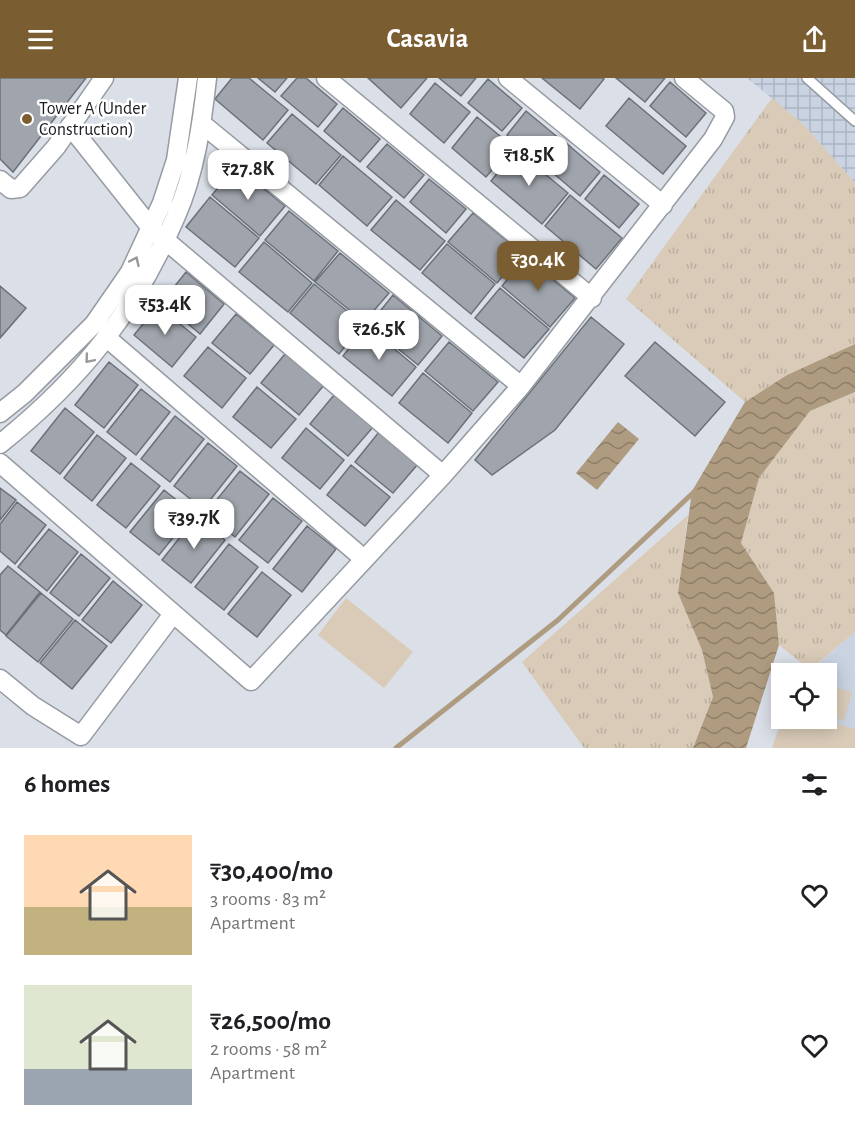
<!DOCTYPE html>
<meta charset="utf-8">
<style>
:root{--surface:#fff;--page:#f6f6f6;--text:#202124;--muted:#757577;--accent:#7b5d32}
body{margin:0;font-family:"Alegreya Sans",sans-serif;background:var(--page);color:var(--text);height:100vh;display:flex;flex-direction:column;font-size:22px;white-space:nowrap}
*{box-sizing:border-box;margin:0}
p{font-size:20px;color:var(--muted)}
.icon{flex:none;width:33px;height:33px;fill:none;stroke:currentColor;stroke-width:2;stroke-linecap:round;stroke-linejoin:round}
.map{position:relative;height:670px;overflow:hidden}
.side{display:flex;flex-direction:column;background:var(--surface);flex:1}
.side>*{flex:none}
.controls{position:absolute;left:771px;top:585px;display:grid;gap:12px}
.controls a{display:grid;place-items:center;width:66px;height:66px;border-radius:0px;background:var(--surface);box-shadow:0 3px 15px #0003;font-size:30px}
.price{position:absolute;translate:-50% -51px;padding:0 14px;border-radius:12px;background:#fff;color:#222;font-size:20px;line-height:39px;filter:drop-shadow(0 2px 3px #0008)}
.price::after{content:'';position:absolute;left:50%;top:36px;width:18px;height:14px;margin-left:-9px;background:inherit;clip-path:polygon(0 0,100% 0,50% 100%)}
.price.selected{background:var(--accent);color:#fff}
ul{padding:0;list-style:none}
li{display:flex;align-items:center;gap:18px;height:150px;padding:0 24px}
li span{display:grid;place-items:center;flex:none;width:168px;height:120px;border-radius:0px;color:#555}
li>.icon{margin-inline-start:auto}
span .icon{width:72px;height:72px;fill:#fffc;stroke-width:1}
li b{font-size:26px}
h2{display:flex;justify-content:space-between;align-items:center;height:72px;padding:0 24px;font-size:26px}
header{display:flex;justify-content:space-between;align-items:center;height:78px;padding:0 24px;background:var(--accent);color:#fff;font-size:27px;font-weight:600}
.map>svg:first-child{display:block}
.built{fill:#c9d3e2}
.industrial{fill:url(#industrial-grid)}
.grass{fill:url(#grass-tufts)}
.green{fill:#d9cbb8}
.water{fill:url(#water-waves)}
.lines{fill:none;stroke-linecap:round;stroke-linejoin:round}
.stream{stroke:#af9b80;stroke-width:5}
.building{fill:#a0a5ad;stroke:#6c7179;stroke-width:1.5}
.lane-casing{stroke:#969ba3;stroke-width:12}
.street-casing{stroke:#969ba3;stroke-width:21}
.lane{stroke:#fff;stroke-width:9}
.street{stroke:#fff;stroke-width:18}
.oneway{stroke:#98999b}
.poi-dot{fill:#7b5d32;stroke:#fff;stroke-width:2}
.labels{text-anchor:middle;dominant-baseline:central;stroke-width:5;stroke-linejoin:round;paint-order:stroke}
.poi-label{font-size:18px;fill:#1a1c20;stroke:#fff;text-anchor:start}
</style>
<header><svg class="icon" aria-label="menu" viewBox="0 0 24 24"><path d="M4 6h16M4 12h16M4 18h16"/></svg>Casavia<svg class="icon" aria-label="share" viewBox="0 0 24 24"><path d="M12 15V3M7 8l5-5 5 5M5 13v7h14v-7"/></svg></header>
<div class="map">
<svg width="855" height="670" viewBox="0 0 855 670">
<defs>
<pattern id="industrial-grid" width="8" height="8" patternUnits="userSpaceOnUse" patternTransform="scale(1.5)"><rect width="8" height="8" fill="#c9d3e2"/><path d="M0 4h8M4 0v8" fill="none" stroke="#acb5c2"/></pattern>
<pattern id="grass-tufts" width="24" height="20" patternUnits="userSpaceOnUse" patternTransform="scale(1.5)"><rect width="24" height="20" fill="#d9cbb8"/><path d="M3 7l-1-3M5 7V3M7 7l1-3M15 17l-1-3M17 17v-4M19 17l1-3" fill="none" stroke="#baae9e"/></pattern>
<pattern id="water-waves" width="16" height="10" patternUnits="userSpaceOnUse" patternTransform="scale(1.5)"><rect width="16" height="10" fill="#af9b80"/><path d="M0 5q4-4 8 0t8 0" fill="none" stroke="#8e7e68"/></pattern>
</defs>
<rect width="100%" height="100%" fill="#dadfe8"/>
<path class="built" d="M855,554v116h-83l10,-29 44,-1v-44l-18,-1z"/>
<path class="industrial" d="M747,0h108v105l-51,-58z"/>
<path class="grass" d="M772,20l32,27 51,58v161l-68,31 -42,27 -119,-103z
M855,314v240l-45,38 -31,-25 -5,-52 -33,-50 18,-65 51,-67z
M688,437l-10,78 24,57 11,47 -20,51h-109l-62,-86z"/>
<path class="green" d="M346,520l67,54 -29,36 -66,-53z
M826,607l26,7 -8,29 -17,-5z
M782,641h40l33,10v19h-83z"/>
<path class="water" d="M855,266v48l-45,19 -51,67 -18,65 33,50 5,52 -33,103h-53l20,-51 -11,-47 -24,-57 14,-102 53,-89 42,-27z
M618,344l21,17 -42,51 -21,-17z"/>
<g class="lines">
<path class="stream" d="M396,670l162,-128 137,-129"/>
</g>
<path class="building" d="M0,0h86l-73,94 -13,-13z
M232,0h17l39,32 -25,30 -48,-41z
M258,0h29l-12,14z
M297,0h9l31,26 -19,23 -37,-31z
M368,0h59l-26,30z
M439,0h37l-15,18z
M542,0h60l2,1 -24,30z
M616,0h49l-20,24z
M488,1l34,29 -20,23 -34,-28z
M670,4l36,31 -20,24 -36,-31z
M435,5l35,29 -26,31 -34,-29z
M629,20l57,48 -23,28 -57,-48z
M343,30l37,31 -20,23 -36,-31z
M526,33l35,29 -20,24 -34,-29z
M292,36l49,41 -25,29 -49,-41z
M477,39l35,29 -26,31 -34,-29z
M566,65l34,29 -20,24 -34,-29z
M387,66l37,31 -20,23 -37,-31z
M516,72l52,43 -26,31 -51,-43z
M343,78l49,41 -25,29 -48,-41z
M236,88l49,40 -25,30 -48,-41z
M604,97l35,29 -20,24 -34,-29z
M429,101l37,30 -20,24 -36,-31z
M570,117l52,43 -26,31 -51,-43z
M210,119l49,41 -24,29 -49,-40z
M396,122l49,41 -25,29 -49,-40z
M289,133l49,40 -24,30 -49,-41z
M473,135l49,40 -25,30 -49,-41z
M264,164l48,41 -24,29 -49,-40z
M447,166l48,40 -24,30 -49,-41z
M340,175l49,40 -25,29 -49,-40z
M526,179l49,41 -25,29 -48,-41z
M186,194l38,32 -24,30 -38,-32z
M314,206l49,40 -24,30 -49,-41z
M0,208l26,22 -26,30z
M500,210l49,41 -25,29 -49,-40z
M393,217l49,41 -24,29 -49,-40z
M158,228l38,31 -24,30 -38,-32z
M236,236l38,31 -24,29 -38,-31z
M591,239l33,27 -69,86 -63,45 -17,-15z
M367,248l49,41 -24,29 -49,-40z
M449,264l49,40 -25,29 -48,-40z
M655,264l70,60 -30,34 -70,-60z
M208,269l38,31 -24,30 -38,-32z
M285,276l39,31 -25,30 -38,-32z
M109,284l29,23 -34,43 -29,-23z
M423,295l49,40 -24,30 -49,-40z
M257,309l39,32 -25,29 -38,-31z
M141,311l29,23 -34,43 -29,-23z
M334,317l39,32 -25,29 -38,-32z
M65,330l29,24 -34,42 -29,-23z
M175,338l29,23 -34,43 -29,-23z
M306,350l38,32 -24,29 -38,-31z
M379,354l39,32 -25,29 -38,-31z
M97,357l29,23 -34,43 -28,-23z
M208,365l29,23 -34,43 -29,-23z
M131,385l29,23 -34,42 -29,-23z
M351,387l39,32 -25,29 -38,-31z
M240,393l29,23 -34,43 -29,-24z
M0,410l16,12 -16,20z
M164,412l29,23 -34,42 -29,-23z
M273,420l29,23 -34,42 -29,-23z
M17,424l29,23 -31,39 -15,-13v-27z
M196,439l29,23 -34,43 -29,-23z
M307,448l29,23 -34,43 -29,-23z
M49,451l29,23 -31,39 -29,-24z
M229,466l29,23 -34,43 -29,-23z
M81,476l29,24 -31,38 -29,-23z
M8,488l32,26 -34,43 -6,-5v-55z
M262,494l29,23 -34,42 -29,-23z
M113,503l29,24 -31,38 -29,-23z
M41,515l32,26 -35,43 -32,-26z
M75,542l32,26 -35,43 -32,-26z"/>
<g class="lines">
<defs>
<path id="lane" d="M807,0l48,43"/>
<path id="street" d="M326,0l266,220
M508,0l155,127
M201,45l320,263
M70,48l81,102 292,247
M0,102l11,9 9,-1 36,-41 48,-69
M107,260l257,221
M0,335l25,-20 69,-69 36,-52 32,-69 14,-43 12,-82
M0,366c81,-65 135,-132 176,-228 19,-43 26,-92 31,-138
M0,385l251,218 192,-206 78,-89 192,-247 12,-22 -1,-6 -40,-33
M0,601l33,27 48,30 92,-122"/>
</defs>
<use href="#lane" class="lane-casing"/>
<use href="#street" class="street-casing"/>
<use href="#lane" class="lane"/>
<use href="#street" class="street"/>
</g>
<defs><path id="oneway-chevron" d="M-2-3.5L2.5 0L-2 3.5" fill="none" stroke-width="1.6" stroke-linecap="round" stroke-linejoin="round" transform="scale(1.5)"/></defs>
<g class="oneway">
<use href="#oneway-chevron" transform="translate(135 183) rotate(-65)"/>
<use href="#oneway-chevron" transform="translate(89 281) rotate(130)"/>
</g>
<circle class="poi-dot" cx="27" cy="41" r="6"/>
<g class="labels">
<g class="poi-label">
<text x="39" y="31">Tower A (Under<tspan x="39" dy="21">Construction)</tspan></text>
</g>
</g>
</svg>
<div class="controls">
<a><svg class="icon" aria-label="locate" viewBox="0 0 24 24"><circle cx="12" cy="12" r="6"/><path d="M12 2v4M12 18v4M2 12h4M18 12h4"/></svg></a>
</div>
<b class="price" style="left:529px;top:109px">₹18.5K</b>
<b class="price" style="left:248px;top:123px">₹27.8K</b>
<b class="price selected" style="left:538px;top:214px">₹30.4K</b>
<b class="price" style="left:165px;top:258px">₹53.4K</b>
<b class="price" style="left:379px;top:283px">₹26.5K</b>
<b class="price" style="left:194px;top:472px">₹39.7K</b>
</div>
<section class="side">
<h2>6 homes<svg class="icon" aria-label="filters" viewBox="0 0 24 24"><path d="M4 7h16M4 17h16"/><circle cx="9" cy="7" r="2"/><circle cx="15" cy="17" r="2"/></svg></h2>
<ul>
<li><span style="background:linear-gradient(#ffd9b3 60%,#c2b280 0)"><svg class="icon" aria-label="home" viewBox="0 0 24 24"><path d="M3 11l9-7 9 7M6 9v11h12V9"/></svg></span><div><b>₹30,400/mo</b><p>3 rooms · 83 m²</p><p>Apartment</p></div><svg class="icon" aria-label="heart" viewBox="0 0 24 24"><path d="M12 20l-8-8c-3-5 5-10 8-4 3-6 11-1 8 4z"/></svg></li>
<li><span style="background:linear-gradient(#dfe7d0 70%,#9aa5b1 0)"><svg class="icon" aria-label="home" viewBox="0 0 24 24"><path d="M3 11l9-7 9 7M6 9v11h12V9"/></svg></span><div><b>₹26,500/mo</b><p>2 rooms · 58 m²</p><p>Apartment</p></div><svg class="icon" aria-label="heart" viewBox="0 0 24 24"><path d="M12 20l-8-8c-3-5 5-10 8-4 3-6 11-1 8 4z"/></svg></li>
</ul>
</section>
